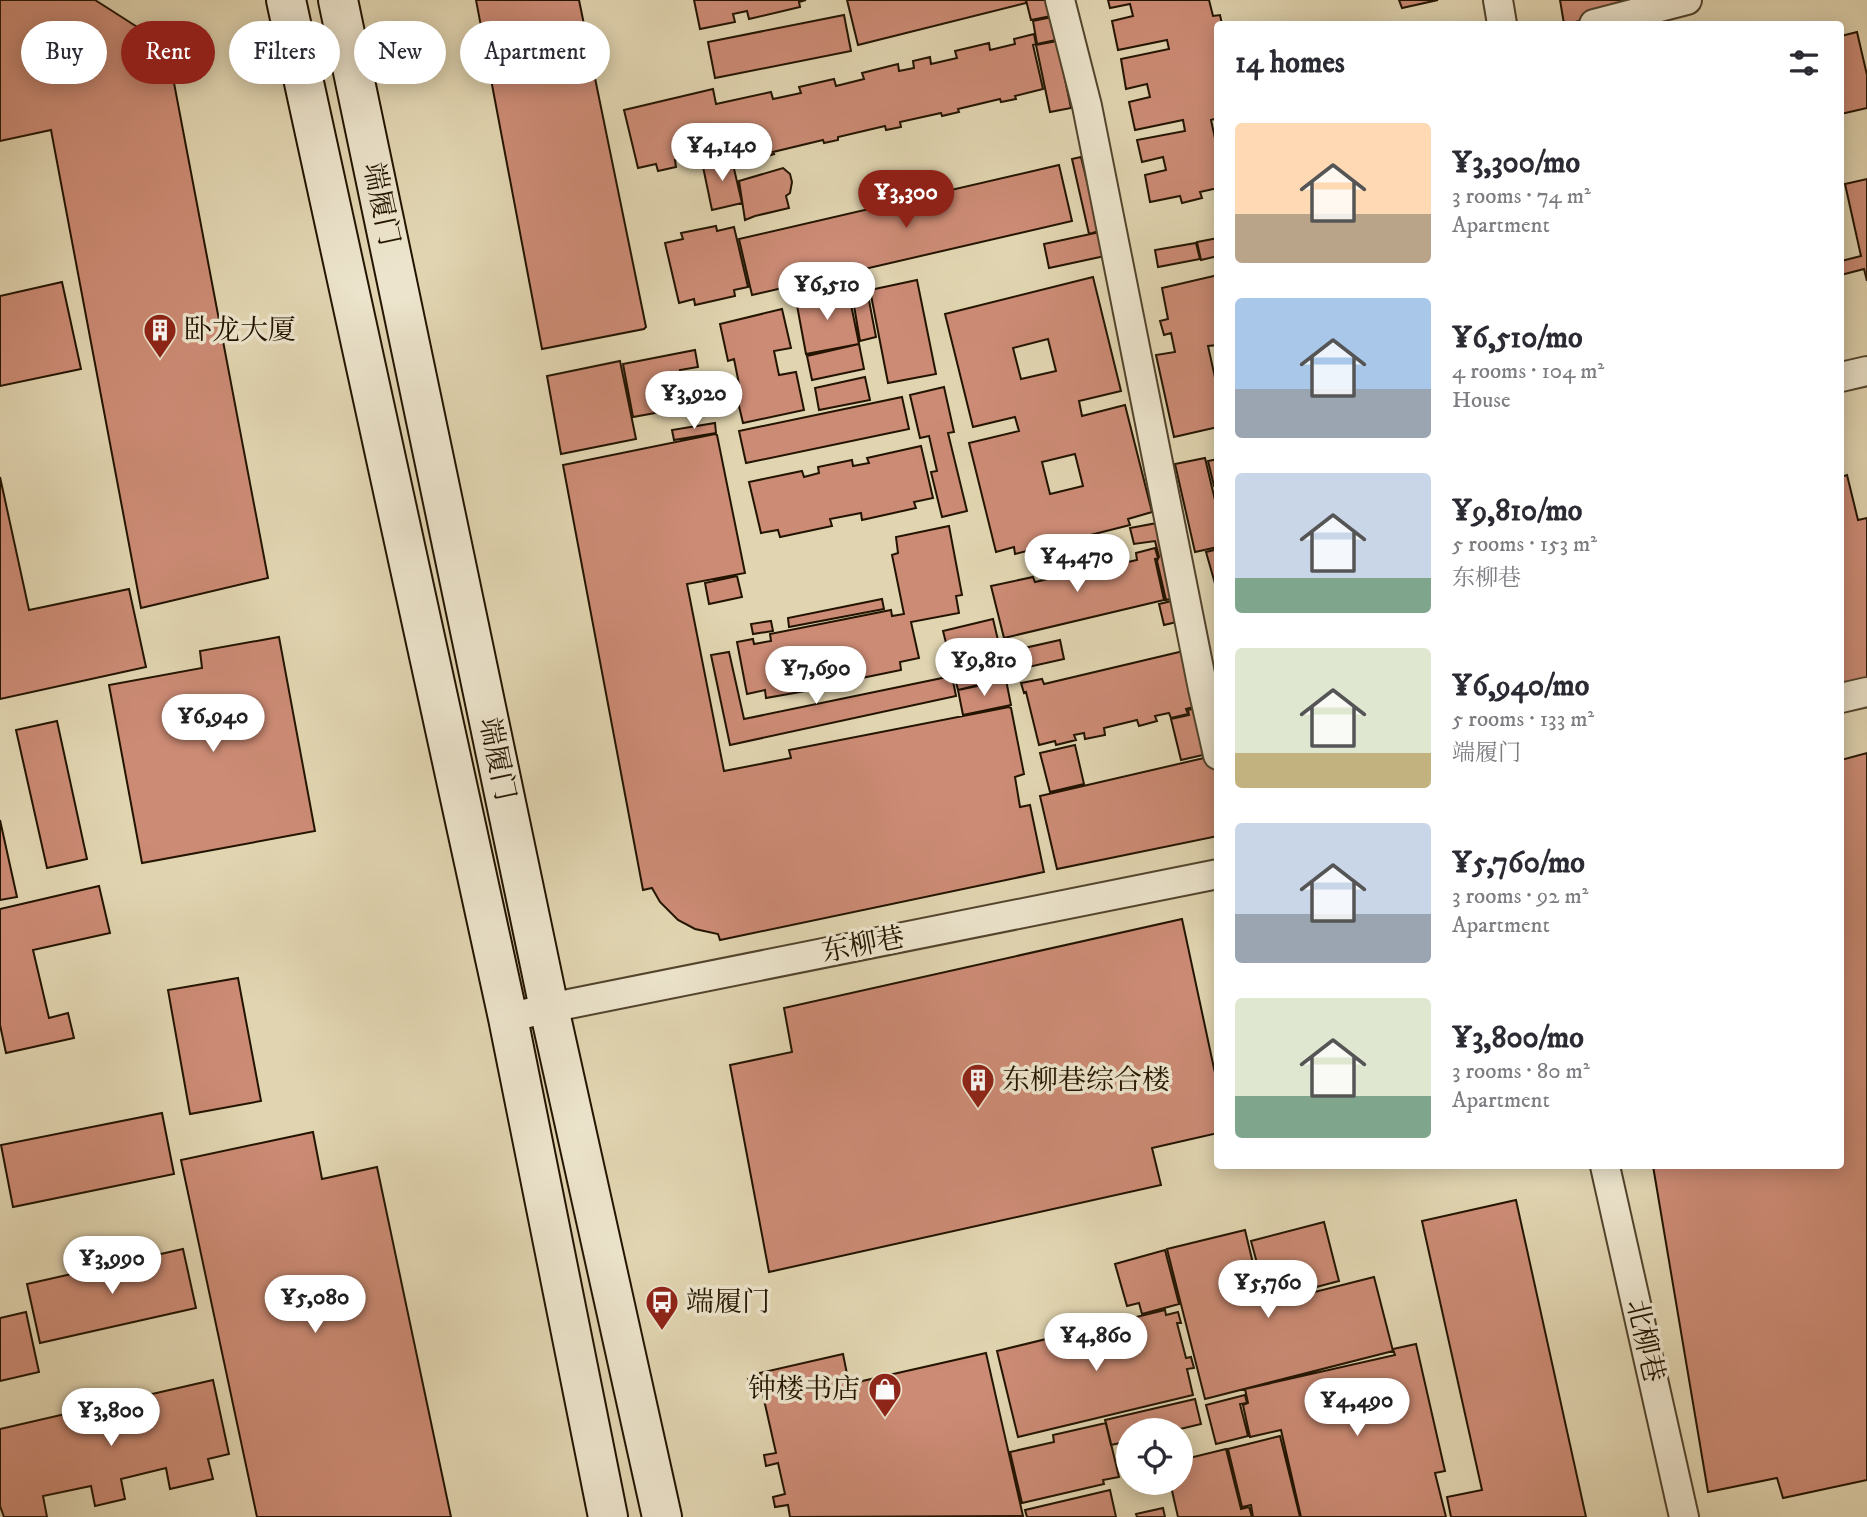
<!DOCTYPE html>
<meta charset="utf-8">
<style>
:root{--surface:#fff;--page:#f2f2f3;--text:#2b2b33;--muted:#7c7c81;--accent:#8f2418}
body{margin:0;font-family:"IM FELL DW Pica","Noto Serif SC",serif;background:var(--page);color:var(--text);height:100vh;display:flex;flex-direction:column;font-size:26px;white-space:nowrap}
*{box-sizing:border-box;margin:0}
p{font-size:23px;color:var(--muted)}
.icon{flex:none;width:38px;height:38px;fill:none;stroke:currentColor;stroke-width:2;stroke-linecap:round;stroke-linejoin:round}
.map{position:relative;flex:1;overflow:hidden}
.drawer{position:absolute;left:1214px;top:21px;width:630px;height:1148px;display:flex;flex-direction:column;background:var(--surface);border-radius:7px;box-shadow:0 4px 18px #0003}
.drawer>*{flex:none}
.top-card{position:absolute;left:21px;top:21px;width:665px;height:63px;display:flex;gap:14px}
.tools{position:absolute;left:1116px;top:1418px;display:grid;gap:14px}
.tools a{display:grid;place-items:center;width:77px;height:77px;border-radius:50%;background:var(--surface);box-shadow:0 4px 18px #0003;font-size:35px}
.price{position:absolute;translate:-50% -60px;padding:0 16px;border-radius:24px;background:#fff;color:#222;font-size:23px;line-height:46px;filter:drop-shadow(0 2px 4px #0008)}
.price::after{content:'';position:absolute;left:50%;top:42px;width:21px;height:16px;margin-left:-10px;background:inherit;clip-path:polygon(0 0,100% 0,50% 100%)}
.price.on{background:var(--accent);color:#fff}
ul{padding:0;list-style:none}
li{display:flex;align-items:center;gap:21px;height:175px;padding:0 21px}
li span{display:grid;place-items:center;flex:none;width:196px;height:140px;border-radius:7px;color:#555}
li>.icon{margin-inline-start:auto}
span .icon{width:84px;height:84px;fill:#fffc;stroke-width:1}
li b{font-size:30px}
h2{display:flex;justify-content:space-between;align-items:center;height:84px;padding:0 21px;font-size:30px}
.chip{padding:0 24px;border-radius:32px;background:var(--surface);box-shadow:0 4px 18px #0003;font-size:24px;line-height:63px}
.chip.on{background:var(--accent);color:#fff}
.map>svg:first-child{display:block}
.building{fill:#cc8b75;stroke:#231400;stroke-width:2;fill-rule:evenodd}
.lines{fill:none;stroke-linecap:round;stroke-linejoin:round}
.street-casing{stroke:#52442c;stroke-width:32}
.secondary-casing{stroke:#231400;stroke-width:42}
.street{stroke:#ece4cc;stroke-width:28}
.secondary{stroke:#ece4cc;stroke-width:38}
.labels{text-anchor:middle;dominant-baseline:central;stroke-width:7;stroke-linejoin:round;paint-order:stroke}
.street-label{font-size:28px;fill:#231400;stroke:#ece4cc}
.poi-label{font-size:28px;fill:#231400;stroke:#ece4cc;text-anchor:start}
</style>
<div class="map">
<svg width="1867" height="1517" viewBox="0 0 1867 1517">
<rect width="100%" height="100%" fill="#e1d5b1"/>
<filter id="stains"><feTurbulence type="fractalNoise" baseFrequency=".00286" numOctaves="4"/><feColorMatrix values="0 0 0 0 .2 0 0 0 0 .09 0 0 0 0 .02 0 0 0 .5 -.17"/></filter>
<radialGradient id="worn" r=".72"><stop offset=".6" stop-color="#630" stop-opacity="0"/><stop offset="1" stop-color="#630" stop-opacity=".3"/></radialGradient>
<path class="building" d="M0,0h95l72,46 101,532 -127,30 -90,-478 -51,11z
M476,0h103l67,327 -2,2 -102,20z
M694,0h112l-7,2 1,5 -51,12 -2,-8 -14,3 2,8 -35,7z
M847,0h179v3l-168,42z
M1026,0h22l3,16 -20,4z
M1108,0h101l4,16 7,-1 2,9h-4v94l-7,2 7,32v36l-18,4 2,6 -20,5 -2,-7 -30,6 -5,-27 21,-5 -3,-13 -21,5 -5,-22 48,-9 -2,-11 -48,10 -6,-28 21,-5 -3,-13 -21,5 -5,-30 48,-10 -2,-9 -49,10 -6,-29 21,-5 -3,-12 -20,4z
M1399,0h39l-36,8z
M1560,0h85l-20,11 -59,13h-2z
M844,15l7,36 -136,27 -7,-36z
M1052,17l4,23 -19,4 -4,-23z
M1857,32l10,43v33l-26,6v-78z
M1034,34l2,10 -3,1 10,44 -28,7 1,3 -15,3 -1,-3 -42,10 1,3 -17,4 -1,-3 -41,9 1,5 -15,3 -1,-4 -47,11v3l-14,3 -1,-3 -50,12 1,2 -14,4 -1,-3 -24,5 -3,-12 -23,6 1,5 -20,5 -2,-7 -13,3 1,7 -18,4 -2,-7 -18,4 -14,-58 89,-21 3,15 55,-12 2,7 28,-6 -2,-6 35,-8 2,7 28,-7 -2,-6 36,-9 1,7 15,-3 -1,-7 17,-4 1,7 26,-6 -2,-7 34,-8 1,7 25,-6 -1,-5z
M1057,41l14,67 -21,4 -14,-67z
M731,156l11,47 -30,7 -10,-48z
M1081,157l18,74 -10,3 -17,-75z
M1059,165l13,56 -320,74 -13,-56z
M783,168l7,6 2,8 -2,11 -4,3 3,12 -34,8 -10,4 -6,-39z
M1867,179v102l-3,-12 -23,6v-14l20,-5 -16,-72z
M716,226l1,5 17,-4 14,60 -14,3 1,6 -40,9 -1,-6 -15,4 -14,-60 18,-4 -2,-6z
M1100,232l5,24 -56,12 -5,-24z
M1218,238v18l-17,4 -4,-18z
M1196,243l4,16 -42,8 -3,-17z
M1218,275v70l-10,1 10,45v36l-44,10 -18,-82 19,-3 -4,-19 -7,2 -4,-14 8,-2 -6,-31z
M1093,277l28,114 -42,10 3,15 43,-11 27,107 -24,7 2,6 -115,29 -1,-7 -18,5 -27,-109 50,-12 -4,-14 -42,10 -28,-113zM1048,339l8,32 -35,8 -8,-31zM1075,454l8,32 -33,8 -8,-32z
M917,280l19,94 -48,9 -18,-93z
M62,282l19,87 -81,17v-90z
M866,285l10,52 -16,4 -9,-53z
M848,290l11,54 -53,10 -10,-54z
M782,309l9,39 -17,3 5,24 17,-3 8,38 -61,13 -9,-38 5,-1 -5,-25 -6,2 -8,-37z
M859,344l5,25 -52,11 -5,-24z
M695,350l3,17 -18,3 8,37 -55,10 -10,-53z
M620,361l16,78 -75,15 -14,-78z
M865,377l5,23 -51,10 -4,-22z
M944,387l10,45 -6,1 19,78 -25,6 -11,-45 6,-1 -8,-35 -9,2 -10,-43z
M902,397l7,32 -163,34 -7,-32z
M715,423l1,10 -42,7 -2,-10z
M715,434l2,1 28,138 -58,11 37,187 67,-13 -2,-8 220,-43 2,1 13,66 -9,3 5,30 10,-2 14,67 -324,68 -2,-6 -23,-5 -17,-9 -18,-18 -8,-14 -9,2 -80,-425z
M921,446l12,52 -19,4 2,6 -54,12 -1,-7 -31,6 2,7 -52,11 -2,-7 -17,3 -12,-51 53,-11 2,6 15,-4 -1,-6 34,-7 1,6 16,-3 -2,-5z
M1205,458l13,55v34l-23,5 -20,-88z
M1218,459v26l-4,1 -6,-25z
M1847,475l11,45 9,-2v170l-26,6v-217z
M0,477l29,133 100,-21 17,78 -146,32z
M1157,523l17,75 -8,2 -9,-39 2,-4 -4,-16 -21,3 -4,-16z
M949,526l13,69 -6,1 3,17 -48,9 8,36 -19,4 1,8 -49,10 -1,-7 -35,7 1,9 -51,9 -1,-8 -18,4 -10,-52 16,-3 1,5 17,-3 -1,-7 121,-24 1,6 12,-2 -12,-59 6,-2 -2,-16z
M1155,548l3,10 -3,1 9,41 -160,38 -13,-52 42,-9 2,5 17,-4 -2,-5 58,-14 1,7 28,-6 -1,-7z
M1218,549v38h-2l-10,-35z
M737,576l5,21 -33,7 -4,-21z
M882,599l2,10 -95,18 -1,-9z
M1180,599l5,21 -21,5 -5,-21z
M993,619l14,59 -49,12 -15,-59z
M771,621l2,10 -20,3 -2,-10z
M279,637l36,194 -173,32 -33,-178 93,-17 -2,-17z
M1060,640l4,19 -49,11 -4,-19z
M1192,649l13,55 -19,5 2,5 -17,4 -2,-5 -14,3 2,5 -18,5 -2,-6 -33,8 1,7 -20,4 -1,-6 -10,2 2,5 -20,5 -1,-4 -16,4 -13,-53 -2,1 -3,-10 21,-4 2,5z
M729,652l15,67 208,-43 4,20 -226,49 -19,-90z
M1006,680l5,25 -48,10 -5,-25z
M1205,706l11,46 -35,8 -10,-41 18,-4 -1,-5z
M57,721l30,138 -40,9 -31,-138z
M1075,745l9,39 -34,8 -10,-39z
M1867,753v727l-84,18 -6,-20 -69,14 -55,-326h188v-406z
M1217,755l1,6v75l-161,33 -17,-73z
M0,820l17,77 -17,3z
M99,886l11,47 -77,17 16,68 19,-5 6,25 -68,15 -6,-28v-116z
M1182,919l36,168v46l-66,15 9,37 -392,87 -39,-207 62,-13 -8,-44z
M238,978l23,123 -71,13 -22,-124z
M162,1113l12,61 -161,33 -12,-62z
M313,1132l9,47 55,-12 74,350h-194l-76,-357z
M1516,1200l70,317h-135l-4,-20 35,-7 -60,-269z
M1324,1222l15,59 -72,19 -16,-59z
M1245,1230l18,75 111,-28 19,74 -188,48 -38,-150z
M183,1249l13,59 -156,35 -13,-59z
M1165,1250l14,54 -37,10 -3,-11 -12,3 -12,-42z
M1165,1310l1,5 12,-3 3,11h-4l9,35 5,-1 3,11 -7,1 6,26 -175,42 -21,-86z
M26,1312l13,60 -39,9v-63z
M1416,1344l29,127 -10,2 11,44h-145l-20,-87 -31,7 -7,-32 5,-2 -3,-14 150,-34 -2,-6z
M986,1353l37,163 -233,1 -2,-12 -13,2 -2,-10 12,-3 -7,-31 -12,3 -2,-11 12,-2 -16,-71 -11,2 -1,-5 13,-3 -1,-3 83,-19 6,30z
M213,1380l16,74 -21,5 5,20 -43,10 -4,-21 -45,11 4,20 -30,7 -4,-20 -48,10 4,21h-43l-4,-11v-77z
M1245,1395l2,8 -7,1 8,32 -32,8 -10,-39z
M1195,1399l6,25 -25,6h-47v11l-18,4 -6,-25z
M1106,1423l13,54 -16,3 1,4 -82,19 -12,-51 44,-10 -1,-7z
M1280,1436l20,81h-47l-2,-12 -9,2 -14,-58z
M1226,1449l15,60 8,-2 3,10h-74l-8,-35h11v-22z
M1110,1490l6,27h-89l-2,-7z
M1163,1508l2,9h-28l-1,-3z"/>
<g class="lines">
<defs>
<path id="street" d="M1060,0l27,106 116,583 15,66
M1498,0l4,24
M1594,24l93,-24
M1841,377l26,-6
M1841,698l26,-6
M508,1018l41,-10 669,-134
M1605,1166l79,351"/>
<path id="secondary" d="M286,0l222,1018 100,499
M338,0l211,1008 113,509"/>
</defs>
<use href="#street" class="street-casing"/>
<use href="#secondary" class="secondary-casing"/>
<use href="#street" class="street"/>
<use href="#secondary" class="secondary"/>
</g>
<defs>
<symbol id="building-pin" viewBox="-11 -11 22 30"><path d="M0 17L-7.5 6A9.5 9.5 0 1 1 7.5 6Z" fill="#8f2418" stroke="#ece4cc"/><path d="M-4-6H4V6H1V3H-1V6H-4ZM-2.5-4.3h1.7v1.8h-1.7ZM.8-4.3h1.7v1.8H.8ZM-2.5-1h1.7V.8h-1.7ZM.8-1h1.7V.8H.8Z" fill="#fff"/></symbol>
<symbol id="bus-pin" viewBox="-11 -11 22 30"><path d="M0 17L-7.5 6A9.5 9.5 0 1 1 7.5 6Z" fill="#8f2418" stroke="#ece4cc"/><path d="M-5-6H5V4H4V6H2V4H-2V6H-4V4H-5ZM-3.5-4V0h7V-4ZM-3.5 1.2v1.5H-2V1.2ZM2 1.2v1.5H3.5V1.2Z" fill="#fff"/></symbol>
<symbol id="shop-pin" viewBox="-11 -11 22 30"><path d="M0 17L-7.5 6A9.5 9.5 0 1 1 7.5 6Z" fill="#8f2418" stroke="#ece4cc"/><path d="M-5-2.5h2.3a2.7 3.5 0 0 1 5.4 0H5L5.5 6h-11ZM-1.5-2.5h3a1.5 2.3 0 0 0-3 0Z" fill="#fff"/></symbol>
</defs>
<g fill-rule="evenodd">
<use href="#building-pin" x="141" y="311" width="38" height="52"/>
<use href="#building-pin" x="959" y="1061" width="38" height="52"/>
<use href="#bus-pin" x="643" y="1283" width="38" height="52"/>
<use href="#shop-pin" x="866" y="1370" width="38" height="52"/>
</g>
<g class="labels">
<g class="street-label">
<text transform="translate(381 204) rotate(78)">端履门</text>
<text transform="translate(497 759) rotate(78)">端履门</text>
<text transform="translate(863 945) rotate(-11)">东柳巷</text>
<text transform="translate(1645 1341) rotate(77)">北柳巷</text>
</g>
<g class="poi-label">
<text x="184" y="330">卧龙大厦</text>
<text x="1002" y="1080">东柳巷综合楼</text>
<text x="686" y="1302">端履门</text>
<text x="860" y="1389" text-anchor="end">钟楼书店</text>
</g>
</g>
<rect width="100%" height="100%" filter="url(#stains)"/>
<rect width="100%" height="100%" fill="url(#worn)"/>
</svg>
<div class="tools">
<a><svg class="icon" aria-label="locate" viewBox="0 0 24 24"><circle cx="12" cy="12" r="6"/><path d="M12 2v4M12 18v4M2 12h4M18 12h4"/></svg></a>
</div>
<b class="price" style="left:722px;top:183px">¥4,140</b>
<b class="price on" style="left:906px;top:230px">¥3,300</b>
<b class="price" style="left:827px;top:322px">¥6,510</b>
<b class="price" style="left:694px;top:431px">¥3,920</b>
<b class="price" style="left:1077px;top:594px">¥4,470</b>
<b class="price" style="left:984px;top:698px">¥9,810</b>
<b class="price" style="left:816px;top:706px">¥7,690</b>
<b class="price" style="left:213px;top:754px">¥6,940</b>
<b class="price" style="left:112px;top:1296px">¥3,990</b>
<b class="price" style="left:1268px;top:1320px">¥5,760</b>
<b class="price" style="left:315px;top:1335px">¥5,080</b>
<b class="price" style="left:1096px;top:1373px">¥4,860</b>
<b class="price" style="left:1357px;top:1438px">¥4,490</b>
<b class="price" style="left:111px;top:1448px">¥3,800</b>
<div class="top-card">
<a class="chip">Buy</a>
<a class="chip on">Rent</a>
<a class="chip">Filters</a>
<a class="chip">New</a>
<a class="chip">Apartment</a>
</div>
<section class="drawer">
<h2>14 homes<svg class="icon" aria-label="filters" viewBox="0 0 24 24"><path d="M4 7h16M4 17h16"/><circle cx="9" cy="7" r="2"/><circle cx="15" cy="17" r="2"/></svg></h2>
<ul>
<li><span style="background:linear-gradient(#ffd9b3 65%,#b9a48a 0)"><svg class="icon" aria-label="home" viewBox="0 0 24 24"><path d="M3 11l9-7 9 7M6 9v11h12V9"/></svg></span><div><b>¥3,300/mo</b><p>3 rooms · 74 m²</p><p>Apartment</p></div></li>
<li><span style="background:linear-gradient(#a9c7e8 65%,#9aa5b1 0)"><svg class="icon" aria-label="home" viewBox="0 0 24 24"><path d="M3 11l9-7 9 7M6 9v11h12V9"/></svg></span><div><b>¥6,510/mo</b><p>4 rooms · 104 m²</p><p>House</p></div></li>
<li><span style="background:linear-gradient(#c9d6e8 75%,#7fa58c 0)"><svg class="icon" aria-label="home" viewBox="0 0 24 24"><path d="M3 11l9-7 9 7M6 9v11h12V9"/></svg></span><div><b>¥9,810/mo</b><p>5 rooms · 153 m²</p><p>东柳巷</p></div></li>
<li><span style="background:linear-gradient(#dfe7d0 75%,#c2b280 0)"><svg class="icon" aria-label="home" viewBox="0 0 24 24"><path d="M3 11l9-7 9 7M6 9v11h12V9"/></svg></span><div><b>¥6,940/mo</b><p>5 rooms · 133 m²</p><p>端履门</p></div></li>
<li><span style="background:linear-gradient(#c9d6e8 65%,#9aa5b1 0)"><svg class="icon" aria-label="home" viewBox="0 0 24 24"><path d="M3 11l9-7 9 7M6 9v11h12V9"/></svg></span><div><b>¥5,760/mo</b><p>3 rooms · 92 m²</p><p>Apartment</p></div></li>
<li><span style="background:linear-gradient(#dfe7d0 70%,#7fa58c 0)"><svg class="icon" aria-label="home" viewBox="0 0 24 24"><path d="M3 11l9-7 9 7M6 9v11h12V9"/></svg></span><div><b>¥3,800/mo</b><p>3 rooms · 80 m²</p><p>Apartment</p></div></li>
</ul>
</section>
</div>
